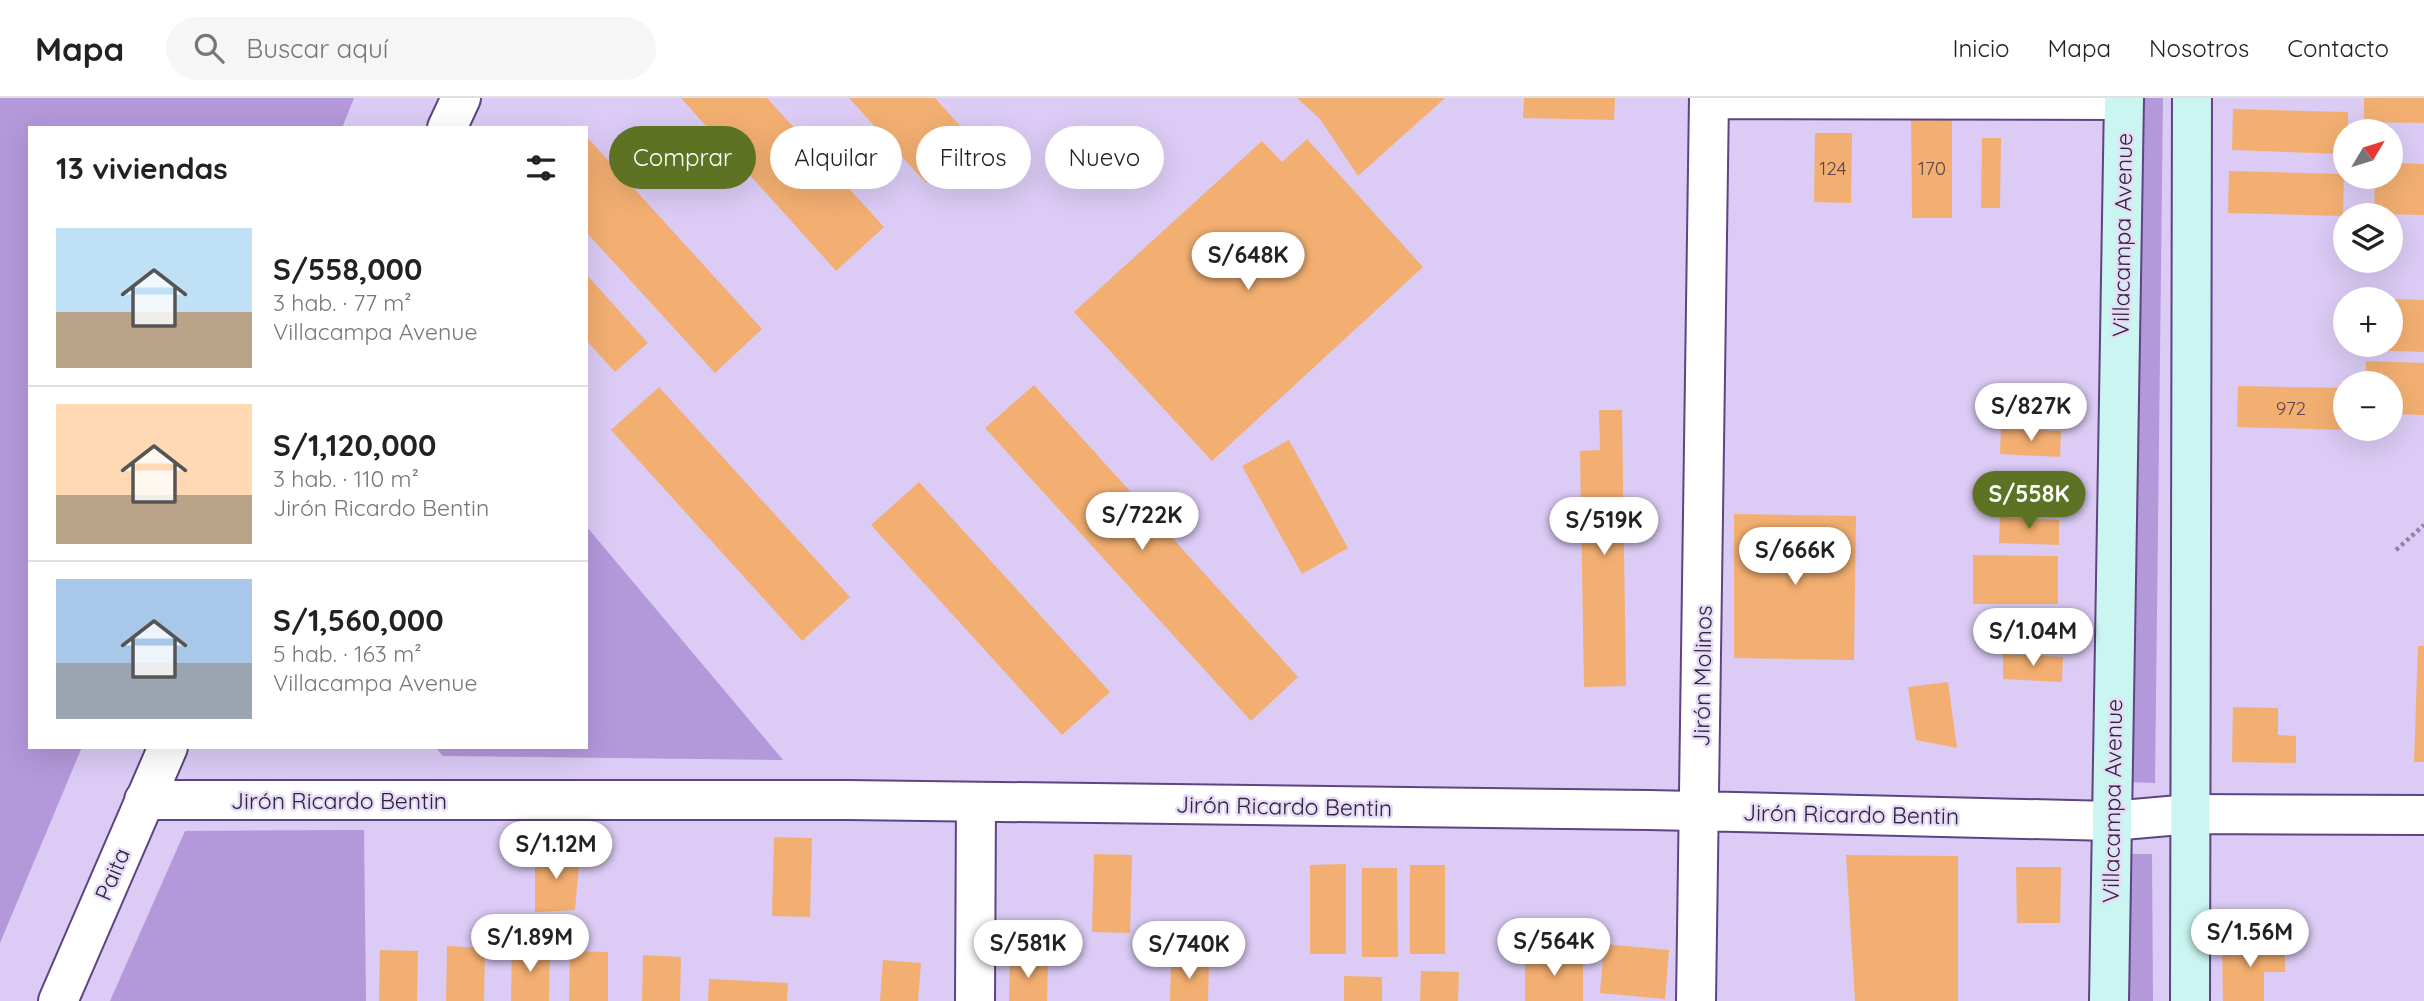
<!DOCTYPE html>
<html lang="es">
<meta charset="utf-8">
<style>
:root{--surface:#fff;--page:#f6f6f6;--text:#222;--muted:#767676;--line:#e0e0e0;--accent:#5d7222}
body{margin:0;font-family:Quicksand,sans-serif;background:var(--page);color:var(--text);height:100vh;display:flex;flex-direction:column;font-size:26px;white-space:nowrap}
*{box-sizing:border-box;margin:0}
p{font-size:23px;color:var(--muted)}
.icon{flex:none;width:38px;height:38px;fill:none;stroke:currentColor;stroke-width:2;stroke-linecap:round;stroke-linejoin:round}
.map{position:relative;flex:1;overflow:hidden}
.panel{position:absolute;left:28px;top:28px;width:560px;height:623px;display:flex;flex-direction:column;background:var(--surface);border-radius:0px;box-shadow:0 7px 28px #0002}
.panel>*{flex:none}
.hud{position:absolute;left:609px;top:28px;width:665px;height:63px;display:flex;gap:14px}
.needle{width:46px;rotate:52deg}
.controls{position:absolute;left:2333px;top:21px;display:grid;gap:14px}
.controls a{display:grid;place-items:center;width:70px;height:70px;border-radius:50%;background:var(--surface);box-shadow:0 7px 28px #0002;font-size:35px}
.price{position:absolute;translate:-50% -60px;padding:0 16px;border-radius:24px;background:#fff;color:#222;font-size:23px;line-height:46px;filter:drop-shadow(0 2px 4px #0008)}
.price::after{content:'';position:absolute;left:50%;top:42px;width:21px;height:16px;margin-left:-10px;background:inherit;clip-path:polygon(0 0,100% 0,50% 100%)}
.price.selected{background:var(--accent);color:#fff}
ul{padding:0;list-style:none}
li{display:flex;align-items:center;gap:21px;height:175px;padding:0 28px}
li+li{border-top:2px solid var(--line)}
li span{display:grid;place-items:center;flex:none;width:196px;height:140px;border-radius:0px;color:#555}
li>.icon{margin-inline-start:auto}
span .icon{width:84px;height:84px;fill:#fffc;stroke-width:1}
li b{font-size:30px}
h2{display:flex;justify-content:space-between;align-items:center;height:84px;padding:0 28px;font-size:30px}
.chip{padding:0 24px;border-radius:32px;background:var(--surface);box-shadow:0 7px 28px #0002;font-size:24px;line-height:63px}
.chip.selected{background:var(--accent);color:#fff}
header{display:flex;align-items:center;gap:42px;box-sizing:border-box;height:98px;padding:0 35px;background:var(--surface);border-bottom:2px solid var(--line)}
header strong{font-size:33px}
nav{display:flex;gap:38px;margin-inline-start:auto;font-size:24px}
.search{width:490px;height:63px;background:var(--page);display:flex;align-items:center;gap:18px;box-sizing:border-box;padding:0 24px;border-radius:38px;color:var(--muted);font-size:26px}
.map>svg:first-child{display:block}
.green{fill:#b398da}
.building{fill:#f3af71}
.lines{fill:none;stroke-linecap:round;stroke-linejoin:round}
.street-casing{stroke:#5e4480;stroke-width:42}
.secondary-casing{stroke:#5e4480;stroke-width:42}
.path{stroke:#9082a5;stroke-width:4.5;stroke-dasharray:3.5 3.5;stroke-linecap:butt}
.street{stroke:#fff;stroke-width:38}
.secondary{stroke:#cbf5f0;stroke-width:38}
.labels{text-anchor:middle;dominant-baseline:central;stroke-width:5;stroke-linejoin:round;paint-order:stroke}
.number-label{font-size:19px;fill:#5f464b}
.street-label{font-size:23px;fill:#2e233e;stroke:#e6dbf7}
</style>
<header>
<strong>Mapa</strong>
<div class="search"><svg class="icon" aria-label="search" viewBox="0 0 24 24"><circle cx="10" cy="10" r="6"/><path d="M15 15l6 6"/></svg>Buscar aquí</div>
<nav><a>Inicio</a><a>Mapa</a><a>Nosotros</a><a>Contacto</a></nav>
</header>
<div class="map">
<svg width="2424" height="903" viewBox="0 0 2424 903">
<rect width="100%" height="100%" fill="#dbcbf5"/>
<path class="green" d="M0,0h354l-12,30h-312v619h52l-82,196z
M2137,0h26l-8,685 -30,-1z
M586,428l197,234 -340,-4 -8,-9h151z
M364,732l2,171h-256l75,-170z
M2126,756h26l1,147h-27z"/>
<path class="building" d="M681,0h86l117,129 -48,44z
M849,0h86l38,42 -47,43z
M1297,0h148l-87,78 -38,-57z
M1524,0h91l-1,22 -91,-2z
M2364,0h60v25l-60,-1z
M2233,11l115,3v19h-3v23l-113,-4z
M1911,20h41v100h-40z
M1815,35h37l-1,70 -37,-1z
M586,38l176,193 -47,44 -129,-141z
M1982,40h19l-1,70h-19z
M1307,41l116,128 -211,194 -138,-149 188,-171 20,21z
M2390,65l34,1v51l-50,-1 1,-37h15z
M2229,73l115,3 -1,42 -115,-3z
M586,176l62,69 -33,29 -29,-32z
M2390,201l34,1v52l-58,-2v-5h24z
M2366,263l58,2v52l-34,-1v-31h-24z
M1034,287l264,292 -47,44 -266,-293z
M2238,288l107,2v42l-108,-3z
M659,289l191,210 -48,44 -191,-211z
M1599,312h23l4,276 -42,1 -4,-236 20,-1z
M2001,331l60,2 -1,26 -60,-3z
M1289,342l59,108 -46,26 -60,-108z
M919,384l191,210 -48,43 -191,-210z
M1734,416l122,2 -2,144 -120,-2z
M2000,419l59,3v25l-60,-2z
M1973,457l85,1v48h-85z
M2418,548h6v116h-10z
M2003,556l60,3 -1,25 -59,-3z
M1948,584l9,66 -41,-8 -8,-53z
M2233,609l45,1v27l18,1v27l-64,-1z
M774,739l38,1 -2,79 -38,-1z
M535,755h45l-5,57 -40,2z
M1094,756l38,1 -2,78 -38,-1z
M1846,757l112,1v145h-103z
M1346,766v90h-36v-89z
M1410,767h35v89h-35z
M2016,769h45l-1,56h-43z
M1362,770h35l1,89h-36z
M2285,844v30h-21v29h-41l-1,-58z
M1604,846l65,6 -4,49 -65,-6z
M447,848l38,2 -1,53h-38z
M512,848l38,1 -1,54h-38z
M380,852l38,1 -1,50h-38z
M570,853l38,1v49h-39z
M1525,856h58v47h-58z
M643,857l38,2 -1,44h-38z
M883,862l38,3 -3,38h-38z
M1010,862h38l-1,41h-38z
M1171,863l38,1 -1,39h-38z
M1421,873l38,1 -1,29h-38z
M1344,878l38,1v24h-38z
M709,881l79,4 -1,18h-79z"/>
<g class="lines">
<defs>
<path id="street" d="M1709,1l415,1
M447,30l14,-30
M144,702h703l802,10 462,11 80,-7 233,1
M58,903l110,-254
M975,903l1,-198
M1696,903l13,-903"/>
<path id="secondary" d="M2109,903l15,-903
M2190,903l2,-903"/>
</defs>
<use href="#street" class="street-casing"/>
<use href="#secondary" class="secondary-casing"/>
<path class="path" d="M2396,452l28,-25"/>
<use href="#street" class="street"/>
<use href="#secondary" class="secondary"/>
</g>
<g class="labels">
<g class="number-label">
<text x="1833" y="70">124</text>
<text x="1932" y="70">170</text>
<text x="2291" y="310">972</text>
</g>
<g class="street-label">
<text transform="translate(2122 137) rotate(-89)">Villacampa Avenue</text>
<text transform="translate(1702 578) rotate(-89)">Jirón Molinos</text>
<text x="339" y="702">Jirón Ricardo Bentin</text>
<text transform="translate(2112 703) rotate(-89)">Villacampa Avenue</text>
<text transform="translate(1284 708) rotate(1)">Jirón Ricardo Bentin</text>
<text transform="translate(1851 716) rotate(1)">Jirón Ricardo Bentin</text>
<text transform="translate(112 776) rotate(-67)">Paita</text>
</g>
</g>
</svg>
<div class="controls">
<a><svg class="needle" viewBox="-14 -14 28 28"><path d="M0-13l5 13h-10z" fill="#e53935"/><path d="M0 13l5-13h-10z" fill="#767676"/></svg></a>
<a><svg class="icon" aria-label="layers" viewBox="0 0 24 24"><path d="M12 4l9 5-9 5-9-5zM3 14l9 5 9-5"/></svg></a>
<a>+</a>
<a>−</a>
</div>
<b class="price" style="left:1248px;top:194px">S/648K</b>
<b class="price" style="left:2031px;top:345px">S/827K</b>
<b class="price selected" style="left:2029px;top:433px">S/558K</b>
<b class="price" style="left:1142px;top:454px">S/722K</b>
<b class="price" style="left:1604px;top:459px">S/519K</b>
<b class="price" style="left:1795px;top:489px">S/666K</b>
<b class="price" style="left:2033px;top:570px">S/1.04M</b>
<b class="price" style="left:556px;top:783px">S/1.12M</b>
<b class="price" style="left:2250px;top:871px">S/1.56M</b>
<b class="price" style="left:530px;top:876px">S/1.89M</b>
<b class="price" style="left:1554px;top:880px">S/564K</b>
<b class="price" style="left:1028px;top:882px">S/581K</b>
<b class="price" style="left:1189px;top:883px">S/740K</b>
<div class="hud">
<a class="chip selected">Comprar</a>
<a class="chip">Alquilar</a>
<a class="chip">Filtros</a>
<a class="chip">Nuevo</a>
</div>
<section class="panel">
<h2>13 viviendas<svg class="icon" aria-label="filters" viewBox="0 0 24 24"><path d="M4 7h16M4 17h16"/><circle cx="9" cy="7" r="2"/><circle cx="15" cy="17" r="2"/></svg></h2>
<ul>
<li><span style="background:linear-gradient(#bfe0f5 60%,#b9a48a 0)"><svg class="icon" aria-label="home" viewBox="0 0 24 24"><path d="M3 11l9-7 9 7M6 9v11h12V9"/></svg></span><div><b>S/558,000</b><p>3 hab. · 77 m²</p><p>Villacampa Avenue</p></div></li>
<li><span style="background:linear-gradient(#ffd9b3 65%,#b9a48a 0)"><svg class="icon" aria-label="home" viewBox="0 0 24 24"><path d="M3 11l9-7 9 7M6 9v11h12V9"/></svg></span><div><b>S/1,120,000</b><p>3 hab. · 110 m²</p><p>Jirón Ricardo Bentin</p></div></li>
<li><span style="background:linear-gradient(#a9c7e8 60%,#9aa5b1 0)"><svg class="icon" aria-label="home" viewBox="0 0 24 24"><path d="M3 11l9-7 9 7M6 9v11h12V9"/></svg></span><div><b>S/1,560,000</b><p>5 hab. · 163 m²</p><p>Villacampa Avenue</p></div></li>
</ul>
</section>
</div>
